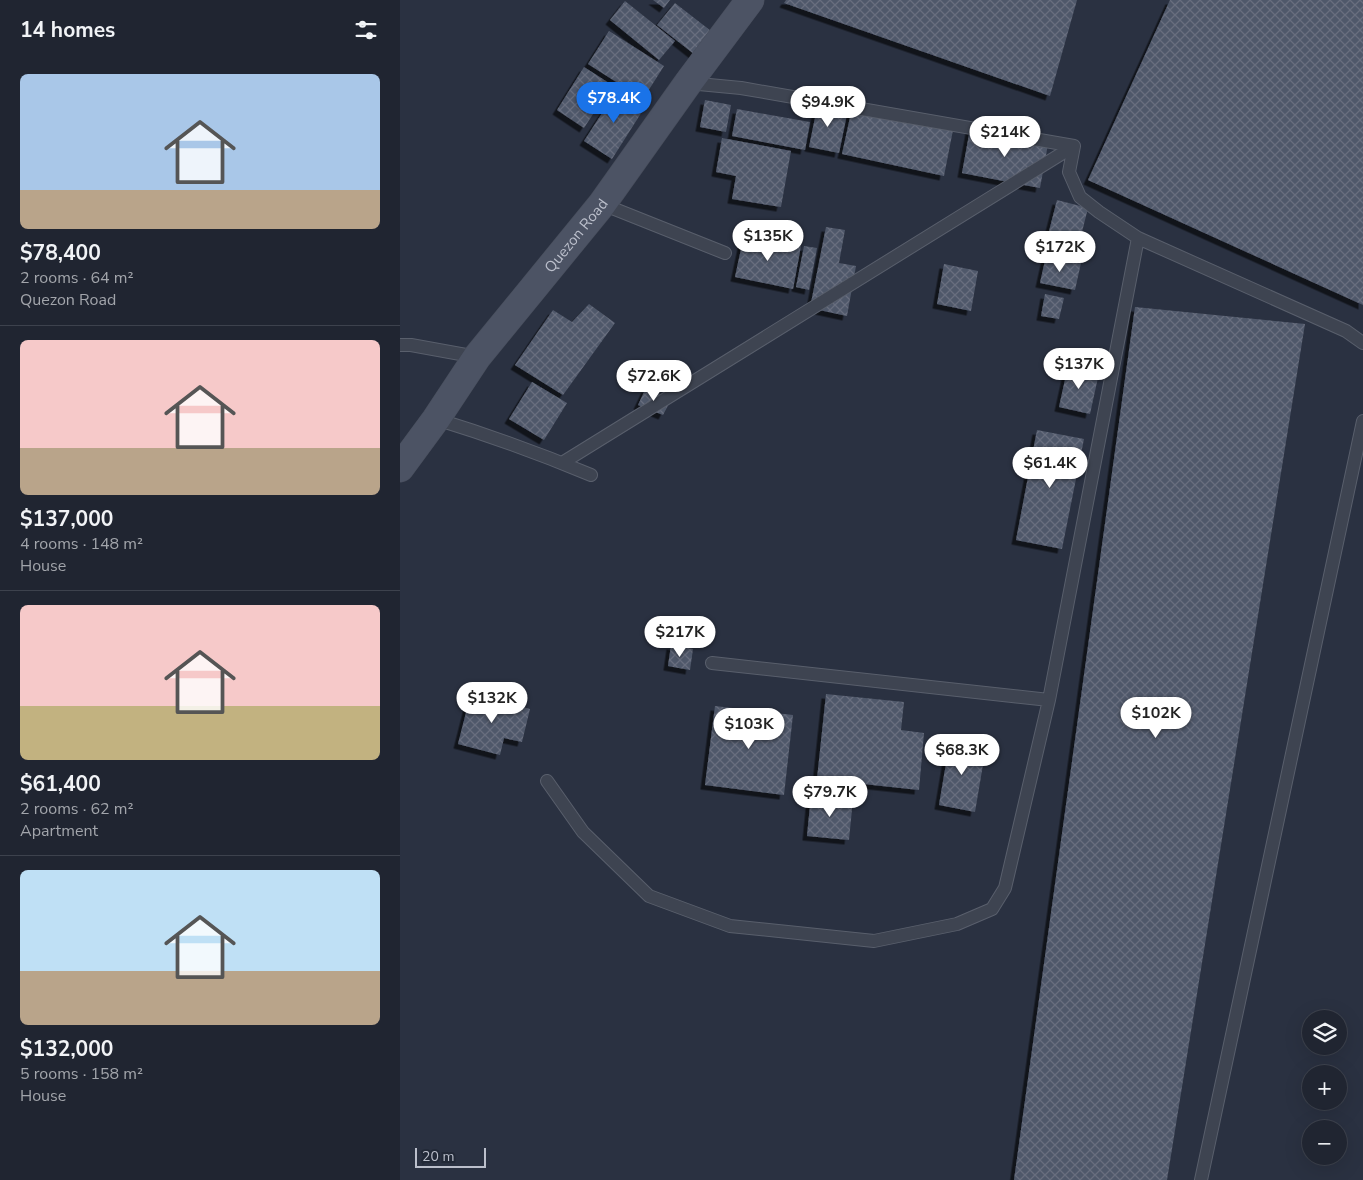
<!DOCTYPE html>
<meta charset="utf-8">
<style>
:root{--surface:#202531;--page:#2d313d;--text:#f1f3f6;--muted:#a2a5ab;--line:#3d424d;--accent:#1a73e8}
body{margin:0;font-family:"Nunito Sans",sans-serif;background:var(--page);color:var(--text);height:100vh;display:flex;flex-direction:column;font-size:19px;white-space:nowrap}
*{box-sizing:border-box;margin:0}
p{font-size:16px;color:var(--muted)}
.icon{flex:none;width:28px;height:28px;fill:none;stroke:currentColor;stroke-width:2;stroke-linecap:round;stroke-linejoin:round}
.map{position:relative;flex:1;overflow:hidden}
.drawer{display:flex;flex-direction:column;background:var(--surface);width:400px}
.drawer>*{flex:none}
.tools{position:absolute;left:902px;top:1010px;display:grid;gap:10px}
.tools a{display:grid;place-items:center;width:45px;height:45px;border-radius:50%;background:var(--surface);box-shadow:0 5px 20px #0002,0 0 0 1px var(--line);font-size:25px}
.scale{position:absolute;left:15px;bottom:12px;width:71px;box-sizing:border-box;padding-left:5px;border:2px solid #bbbfcb;border-top:0;font-size:14px;line-height:18px;white-space:nowrap;color:#bbbfcb;-webkit-text-stroke:4px #222937;paint-order:stroke}
.price{position:absolute;translate:-50% -42px;padding:0 11px;border-radius:18px;background:#fff;color:#222;font-size:16px;line-height:32px;filter:drop-shadow(0 1px 2px #0008)}
.price::after{content:'';position:absolute;left:50%;top:30px;width:15px;height:11px;margin-left:-8px;background:inherit;clip-path:polygon(0 0,100% 0,50% 100%)}
.price.current{background:var(--accent);color:#fff}
ul{padding:0;list-style:none}
li{display:grid;align-content:center;gap:10px;height:265px;padding:0 20px}
li+li{border-top:1px solid var(--line)}
li span{display:grid;place-items:center;height:155px;border-radius:8px;color:#555}
li>.icon{margin-inline-start:auto}
span .icon{width:90px;height:90px;fill:#fffc;stroke-width:1}
li b{font-size:21px}
h2{display:flex;justify-content:space-between;align-items:center;height:60px;padding:0 20px;font-size:21px}
main{display:flex;flex:1;min-height:0}
.map>svg:first-child{display:block}
.building{fill:url(#building-cross-hatch);filter:url(#shadow)}
.lines{fill:none;stroke-linecap:round;stroke-linejoin:round}
.lane-casing{stroke:#595f6c;stroke-width:14}
.secondary-casing{stroke:#474d5b;stroke-width:29}
.lane{stroke:#3e4451;stroke-width:12}
.secondary{stroke:#4c5364;stroke-width:28}
.labels{text-anchor:middle;dominant-baseline:central;stroke-width:4;stroke-linejoin:round;paint-order:stroke}
.street-label{font-size:15px;fill:#bbbfcb;stroke:#222937}
</style>
<main>
<section class="drawer">
<h2>14 homes<svg class="icon" aria-label="filters" viewBox="0 0 24 24"><path d="M4 7h16M4 17h16"/><circle cx="9" cy="7" r="2"/><circle cx="15" cy="17" r="2"/></svg></h2>
<ul>
<li><span style="background:linear-gradient(#a9c7e8 75%,#b9a48a 0)"><svg class="icon" aria-label="home" viewBox="0 0 24 24"><path d="M3 11l9-7 9 7M6 9v11h12V9"/></svg></span><div><b>$78,400</b><p>2 rooms · 64 m²</p><p>Quezon Road</p></div></li>
<li><span style="background:linear-gradient(#f6c9c9 70%,#b9a48a 0)"><svg class="icon" aria-label="home" viewBox="0 0 24 24"><path d="M3 11l9-7 9 7M6 9v11h12V9"/></svg></span><div><b>$137,000</b><p>4 rooms · 148 m²</p><p>House</p></div></li>
<li><span style="background:linear-gradient(#f6c9c9 65%,#c2b280 0)"><svg class="icon" aria-label="home" viewBox="0 0 24 24"><path d="M3 11l9-7 9 7M6 9v11h12V9"/></svg></span><div><b>$61,400</b><p>2 rooms · 62 m²</p><p>Apartment</p></div></li>
<li><span style="background:linear-gradient(#bfe0f5 65%,#b9a48a 0)"><svg class="icon" aria-label="home" viewBox="0 0 24 24"><path d="M3 11l9-7 9 7M6 9v11h12V9"/></svg></span><div><b>$132,000</b><p>5 rooms · 158 m²</p><p>House</p></div></li>
</ul>
</section>
<div class="map">
<svg width="963" height="1180" viewBox="0 0 963 1180">
<defs>
<pattern id="building-cross-hatch" width="8" height="8" patternUnits="userSpaceOnUse" patternTransform="scale(1.25)"><rect width="8" height="8" fill="#50586a"/><path d="M0 0l8 8M0 8l8-8" fill="none" stroke="#676e7e"/></pattern>
<filter id="shadow"><feDropShadow dx="-4.5" dy="4.5" stdDeviation="0" flood-color="#0009"/></filter>
</defs>
<rect width="100%" height="100%" fill="#2a3141"/>
<path class="building" d="M253,0h17l-6,8z
M386,0h291l-27,96 -266,-93z
M770,0h193v305l-275,-125z
M225,1l50,40 -16,19 -49,-40z
M275,3l36,28 -17,23 -37,-29z
M209,31l55,35 -21,33 -55,-35z
M184,67l28,18 -28,43 -27,-18z
M217,90l28,17 -33,52 -28,-18z
M305,100l26,5 -5,27 -26,-5z
M418,103l30,6 -9,44 -30,-6z
M452,108l101,22 -9,46 -102,-22z
M337,109l73,13 -5,28 -73,-14z
M570,129l78,15 -8,44 -78,-15z
M322,138l69,13 -10,56 -49,-8 4,-23 -20,-4z
M657,200l31,8 -11,44 -31,-9z
M426,227l19,3 -6,33 17,3 -9,50 -37,-8z
M344,235l57,11 -8,43 -58,-12z
M404,246l13,2 -8,42 -13,-3z
M646,256l35,7 -6,27 -35,-7z
M544,264l34,7 -7,40 -34,-7z
M645,294l19,4 -5,21 -18,-3z
M189,304l26,19 -52,72 -48,-30 38,-55 19,12z
M735,307l170,17 -138,856h-153z
M668,366l31,7 -9,41 -31,-7z
M132,382l35,21 -23,37 -35,-21z
M246,388l25,12 -8,15 -25,-10z
M637,430l47,9 -22,110 -46,-9z
M271,645l22,4 -3,21 -22,-4z
M71,693l59,16 -8,33 -18,-4 -4,17 -42,-11z
M426,694l78,8 -3,28 23,3 -5,57 -102,-11z
M315,706l78,9 -9,80 -79,-10z
M550,740l36,7 -11,65 -36,-7z
M411,795l42,4 -4,41 -42,-4z"/>
<g class="lines">
<defs>
<path id="lane" d="M288,83l53,5 333,58 -5,26 11,25 19,15 39,26 208,93 17,12
M202,204l123,49
M0,345h11l66,12
M36,419c52,16 105,35 155,56
M162,463l512,-317
M312,663l337,37
M147,781l36,51 66,64 81,30 144,15 83,-17 35,-15 13,-21 44,-188 89,-462
M801,1180l162,-759"/>
<g id="secondary">
<path id="s1" d="M0,468l36,-49 41,-62 125,-153 86,-121 62,-83"/>
</g>
</defs>
<use href="#lane" class="lane-casing"/>
<use href="#secondary" class="secondary-casing"/>
<use href="#lane" class="lane"/>
<use href="#secondary" class="secondary"/>
</g>
<g class="labels">
<g class="street-label">
<text stroke="none"><textPath href="#s1" startOffset="292">Quezon Road</textPath></text>
</g>
</g>
</svg>
<div class="tools">
<a><svg class="icon" aria-label="layers" viewBox="0 0 24 24"><path d="M12 4l9 5-9 5-9-5zM3 14l9 5 9-5"/></svg></a>
<a>+</a>
<a>−</a>
</div>
<div class="scale">20 m</div>
<b class="price current" style="left:214px;top:124px">$78.4K</b>
<b class="price" style="left:428px;top:128px">$94.9K</b>
<b class="price" style="left:605px;top:158px">$214K</b>
<b class="price" style="left:368px;top:262px">$135K</b>
<b class="price" style="left:660px;top:273px">$172K</b>
<b class="price" style="left:679px;top:390px">$137K</b>
<b class="price" style="left:254px;top:402px">$72.6K</b>
<b class="price" style="left:650px;top:489px">$61.4K</b>
<b class="price" style="left:280px;top:658px">$217K</b>
<b class="price" style="left:92px;top:724px">$132K</b>
<b class="price" style="left:756px;top:739px">$102K</b>
<b class="price" style="left:349px;top:750px">$103K</b>
<b class="price" style="left:562px;top:776px">$68.3K</b>
<b class="price" style="left:430px;top:818px">$79.7K</b>
</div>
</main>
